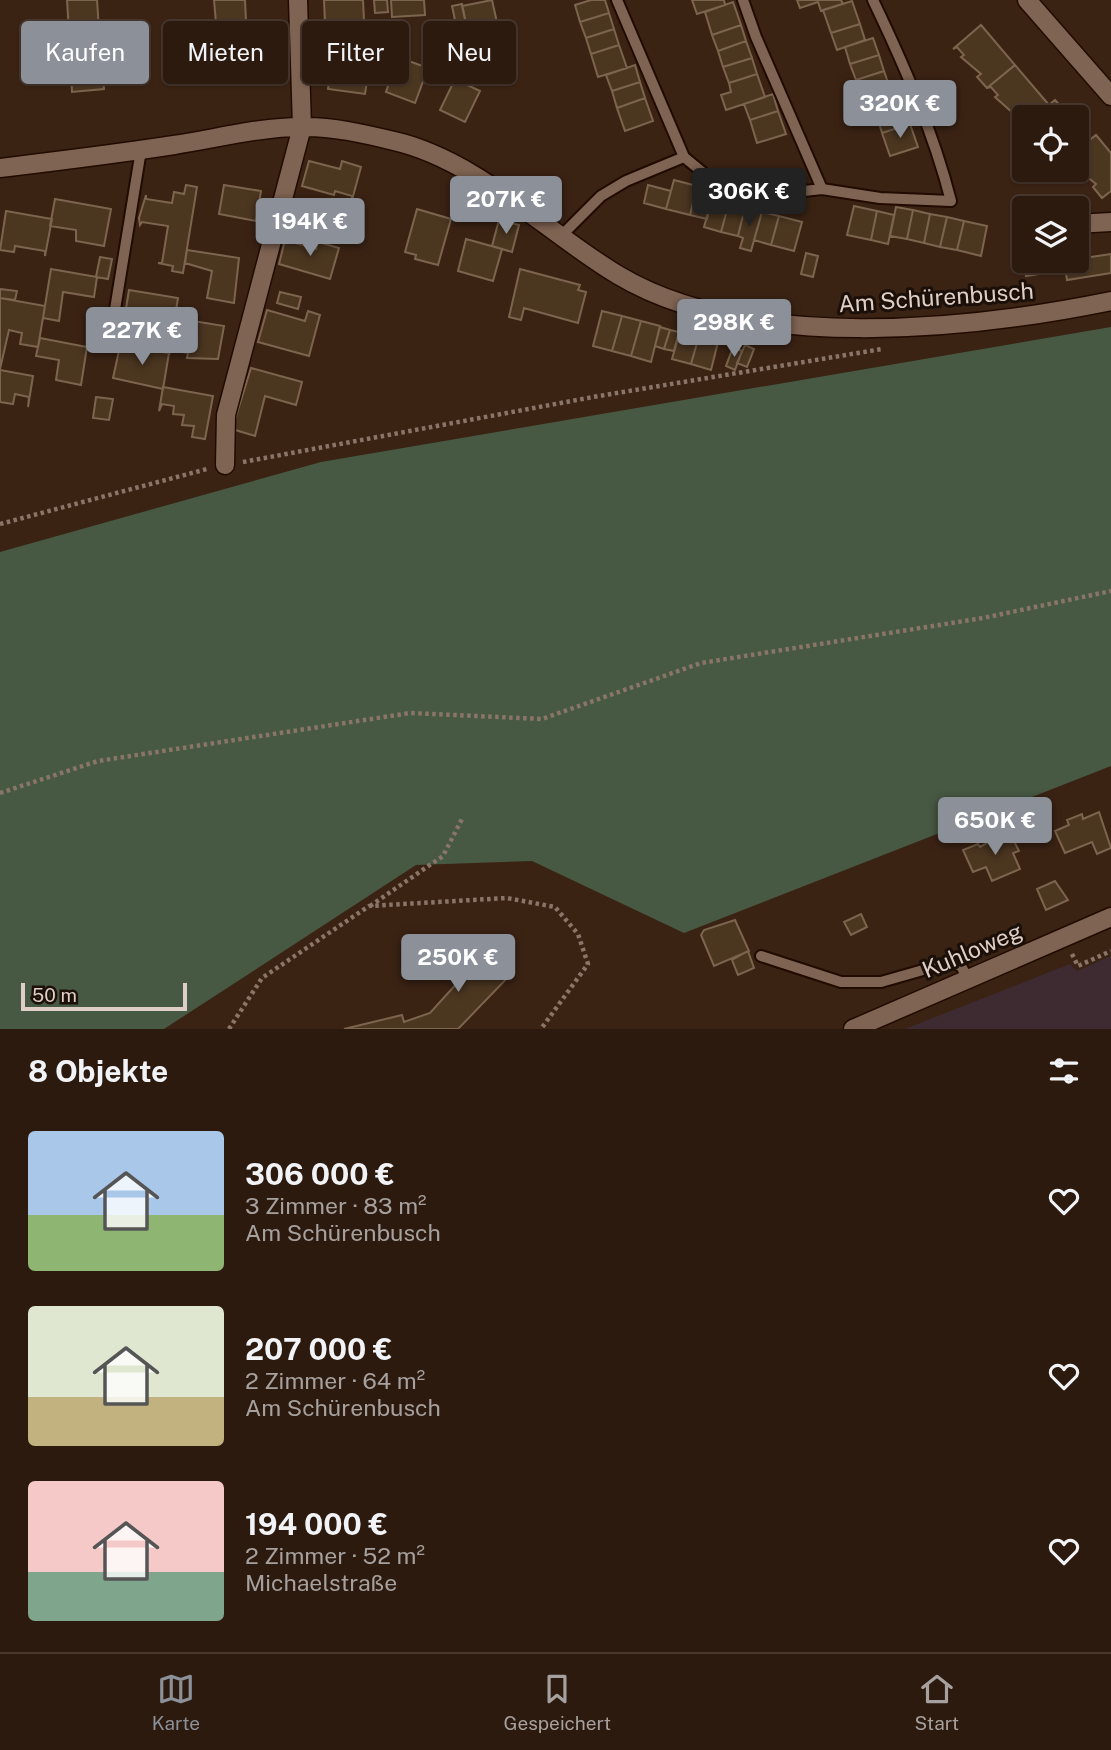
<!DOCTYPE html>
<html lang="de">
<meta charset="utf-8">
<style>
:root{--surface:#2c1a0f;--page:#342318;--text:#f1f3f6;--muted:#a6a19e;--line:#48382f;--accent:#8c9099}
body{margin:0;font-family:"Public Sans",sans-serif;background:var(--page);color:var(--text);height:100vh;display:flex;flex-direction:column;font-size:26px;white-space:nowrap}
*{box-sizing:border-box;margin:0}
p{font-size:23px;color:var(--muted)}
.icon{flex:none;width:38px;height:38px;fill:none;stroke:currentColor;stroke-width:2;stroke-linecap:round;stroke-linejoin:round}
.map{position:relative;height:1029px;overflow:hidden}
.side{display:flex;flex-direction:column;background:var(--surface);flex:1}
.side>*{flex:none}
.banner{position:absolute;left:21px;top:21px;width:700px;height:63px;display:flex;gap:14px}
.buttons{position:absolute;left:1012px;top:105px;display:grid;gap:14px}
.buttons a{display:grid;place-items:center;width:77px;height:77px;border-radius:7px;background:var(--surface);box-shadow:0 2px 5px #0004,0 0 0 2px var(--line);font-size:35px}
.scale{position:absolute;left:21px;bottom:18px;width:166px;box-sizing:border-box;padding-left:7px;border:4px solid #dfcec5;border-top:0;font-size:19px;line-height:24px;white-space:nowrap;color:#dfcec5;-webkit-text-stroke:5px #1a1009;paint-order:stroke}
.price{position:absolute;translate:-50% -60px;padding:0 16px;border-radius:7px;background:var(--accent);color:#fff;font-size:23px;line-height:46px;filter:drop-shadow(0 2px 4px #0008)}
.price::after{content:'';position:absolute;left:50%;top:42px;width:21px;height:16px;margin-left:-10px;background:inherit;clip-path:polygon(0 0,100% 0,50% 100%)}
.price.on{background:#222;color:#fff}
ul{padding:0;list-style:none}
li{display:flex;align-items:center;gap:21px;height:175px;padding:0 28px}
li span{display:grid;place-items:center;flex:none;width:196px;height:140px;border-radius:7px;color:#555}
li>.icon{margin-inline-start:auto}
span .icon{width:84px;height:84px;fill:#fffc;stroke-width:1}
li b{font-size:30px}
h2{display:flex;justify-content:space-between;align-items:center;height:84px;padding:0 28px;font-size:30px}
.pill{padding:0 24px;border-radius:7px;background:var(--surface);box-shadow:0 2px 5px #0004,0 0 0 2px var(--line);font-size:24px;line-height:63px}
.pill.on{background:var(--accent);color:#fff}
.dock{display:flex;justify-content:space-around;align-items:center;height:98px;border-top:2px solid var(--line);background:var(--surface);font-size:19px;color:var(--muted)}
.dock a{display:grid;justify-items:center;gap:4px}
.dock .on{color:var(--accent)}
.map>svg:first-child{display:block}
.industrial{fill:#3e2b32}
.forest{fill:#475943}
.building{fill:#4b3620;stroke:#7c654e;stroke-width:2}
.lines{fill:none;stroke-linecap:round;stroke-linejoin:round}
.lane-casing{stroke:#210b00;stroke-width:14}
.street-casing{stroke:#210b00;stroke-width:21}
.path{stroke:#8a7569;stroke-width:4.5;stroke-dasharray:3.5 3.5;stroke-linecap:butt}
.lane{stroke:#806453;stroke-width:10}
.street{stroke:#806453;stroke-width:18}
.labels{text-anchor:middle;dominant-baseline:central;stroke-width:6;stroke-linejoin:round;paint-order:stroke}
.street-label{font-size:23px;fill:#dfcec5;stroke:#1a1009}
</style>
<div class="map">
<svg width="1111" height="1029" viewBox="0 0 1111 1029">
<rect width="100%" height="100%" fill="#3b2314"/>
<path class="industrial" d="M1111,956v73h-206l165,-65 7,7z"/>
<path class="forest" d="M1111,327v439l-427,167 -152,-72 -116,4 -252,164h-164v-477l321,-90z"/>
<path class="building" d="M67,0h30l2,30 -30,2z
M214,0h31l1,21 -30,2z
M324,0h39l1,20 -39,3z
M374,0h13l1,12 -13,1z
M391,0h33l1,15 -33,2z
M492,0l8,36 -30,6 -8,-36z
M591,0h14l4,13 -29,9 -5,-17z
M692,0h32l1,5 -28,9z
M797,0h44l2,4 -22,7 -3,-9 -18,6z
M852,1l8,23 -29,9 -8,-23z
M733,2l8,23 -29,10 -7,-23z
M462,4l4,19 -10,2 -4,-19z
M609,13l5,16 -28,9 -6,-16z
M246,21l5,59 -32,2 -3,-59z
M860,24l5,16 -28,10 -6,-17z
M741,25l5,16 -28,10 -6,-16z
M981,25l34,40 -28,23 -10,-11 4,-3 -20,-17 3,-2 -7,-8 -4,2z
M614,29l5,16 -28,9 -5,-16z
M99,30l5,59 -32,3 -3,-60z
M873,38l6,17 -29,9 -5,-17z
M746,41l6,17 -29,9 -5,-16z
M619,45l8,23 -29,9 -7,-23z
M879,55l5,16 -28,9 -6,-16z
M398,57l30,11 -13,35 -29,-11z
M752,58l5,16 -28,9 -6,-16z
M332,63l37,5 -4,26 -37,-5z
M635,65l5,17 -28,9 -6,-16z
M1015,65l34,40 -14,12h-11l-3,12 -10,-12 3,-3 -19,-17 3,-2 -7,-8 -4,1z
M884,71l8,23 -29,9 -7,-23z
M757,74l8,23 -39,13 -5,-15 10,-3 -2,-9z
M455,79l25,12 -15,31 -25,-12z
M640,82l5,16 -28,10 -5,-17z
M899,91l6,17 -28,9 -6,-16z
M773,94l5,17 -28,9 -6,-16z
M645,98l8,23 -28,10 -8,-23z
M1055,100l15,17h-35l14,-12z
M905,108l5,16 -28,9 -5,-16z
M778,111l8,23 -29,9 -7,-23z
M910,124l8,23 -28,9 -8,-23z
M1076,125l14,15 -14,11z
M1096,135l15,18v38l-9,7 -9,-11 3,-3 -20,-16 3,-3 -3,-14z
M309,161l31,8 2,-8 19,6 -9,33v-4l-17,-5 -1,4 -32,-9z
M674,180l23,6 -7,29 -24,-6z
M186,185l11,2 -14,86 -11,-2 1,-5 -15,-3h4l6,-37 -26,-4 -2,3 -1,-7 7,-23v4l26,4 2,-11 10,2z
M224,185l37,6 -5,30 -37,-7z
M648,185l23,6 -5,18 -22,-6z
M697,186l17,4 -7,29 -17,-4z
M712,198l17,5 -8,29 -17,-5z
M55,199l56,10 -7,37 -28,-5v-11l-26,-4z
M729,203l16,4 -7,29 -17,-4z
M854,206l23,5 -6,29 -24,-5z
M745,207l17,5 -11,39 -11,-3 3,-10 -5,-2z
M896,207l17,3 -6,29 -17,-3z
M417,209l34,10 -13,46 -23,-6 1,-4 -11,-3z
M913,210l17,4 -6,29 -17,-4z
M6,211l46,8 -7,37v-5l-30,-5 -1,6 -14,-2z
M877,211l17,4 -6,29 -17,-4z
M762,212l17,4 -8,29 -17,-5z
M930,214l17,3 -7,30 -16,-4z
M779,216l23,6 -8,29 -23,-6z
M947,217l17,4 -7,29 -17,-3z
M499,220l20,5 -7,27 -20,-6z
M964,221l23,5 -6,30 -24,-6z
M466,239l36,10 -9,32 -35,-10z
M285,240l31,9 2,-7 21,6 -9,31 -51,-15z
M187,250l52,8 -5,45 -27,-5 5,-27 -27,-8z
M806,253l12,3 -5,21 -12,-3z
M1111,254v19l-44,7 -3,-19z
M100,257l12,2 -4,20 -12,-2z
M1023,257l1,4h40l1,9 -39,6z
M51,269l46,8 -3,20 -31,-5 -4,29 -16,-3z
M520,269l60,16 -2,5 8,2 -8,31 -54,-15 -3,12 -12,-3z
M0,289l17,2 -2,9 -15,-2z
M129,290l49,8 -5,31 -49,-8z
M280,292l21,5 -3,12 -21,-6z
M0,298l45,8 -7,41 -18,-3 2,-11 -13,-3 -9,39z
M267,310l38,11 3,-10 12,4 -11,41 -51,-14z
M602,311l20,5 -10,35 -19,-5z
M622,316l19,5 -10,35 -19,-5z
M175,318l49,8 -6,33 -31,-1 1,-5 -17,-3 -2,5z
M641,321l19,5 -9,36 -20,-6z
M682,324l19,5 -10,35 -19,-5z
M660,327l10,3 -6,19 -9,-3z
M701,329l19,5 -9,36 -20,-6z
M670,330l9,2 -5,19 -10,-2z
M40,338l47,9 -6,38 -25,-5 3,-20 -23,-4z
M745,345l9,4 -7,18 -10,-4z
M120,346l49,7 -6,36 -50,-11z
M733,347l9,4 -7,19 -9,-4z
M251,368l51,14 -6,23 -31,-9 -10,40 -23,-7z
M0,370l33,6 -5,31 1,-10 -14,-3 -2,10 -13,-2z
M163,387l50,9 -8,43 -13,-2 2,-11 -12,-1 2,-10 -11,-1 1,-8 -12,-2 -3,7z
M96,397l17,2 -4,21 -16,-2z
M1099,812l12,36 -14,6 -5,-12 -27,11 -10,-22 14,-6 -2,-5 15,-6 1,5z
M1009,831l10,20 -6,2 7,16 -28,12 -6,-14 -13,5 -10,-22 15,-6 2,3z
M1055,881l13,19 -22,10 -9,-21z
M861,914l6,13 -16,8 -7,-13z
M735,920l14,31 -35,15 -13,-31 3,-5z
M477,938l37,33 -56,58h-114l58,-14 2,7 26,-9 39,-43 -7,-14z
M748,951l6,17 -16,7 -6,-15z"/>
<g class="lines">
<defs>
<path id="lane" d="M743,0l13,37 66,152
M684,157l28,23 27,6 47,7 36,-4 58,9 71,3c-18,-70 -47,-136 -78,-201
M559,238l42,-42 25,-15 58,-24 -67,-157
M111,334l30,-184
M761,956l80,26h40l70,-20 10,4 6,11"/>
<path id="street" d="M1027,0l84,96
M0,168c58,-7 116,-14 174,-23 41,-6 85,-18 127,-18 30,-1 64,7 93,14 83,19 152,91 224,134 130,78 351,55 493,26
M1076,224l35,-2
M225,465l1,-50 76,-288 -4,-127
M853,1029l258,-112"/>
</defs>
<use href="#lane" class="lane-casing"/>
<use href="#street" class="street-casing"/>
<path class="path" d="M243,462l350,-65 289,-48
M0,524l207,-55
M0,793l98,-32 312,-48 132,6 159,-56 282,-45 128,-27
M370,906l73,-50 20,-39
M1072,954l6,12 33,-15
M229,1029l33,-51 107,-72 138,-8 48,9 23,27 10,30 -47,65"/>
<use href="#lane" class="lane"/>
<use href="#street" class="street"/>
</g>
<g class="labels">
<g class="street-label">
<text transform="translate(936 297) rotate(-4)">Am Schürenbusch</text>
<text transform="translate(972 950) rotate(-23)">Kuhloweg</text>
</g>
</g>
</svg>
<div class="buttons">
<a><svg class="icon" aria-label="locate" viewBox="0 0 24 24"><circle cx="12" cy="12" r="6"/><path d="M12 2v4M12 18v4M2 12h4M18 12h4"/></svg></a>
<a><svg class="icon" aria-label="layers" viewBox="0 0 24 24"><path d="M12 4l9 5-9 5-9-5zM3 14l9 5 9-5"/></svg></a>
</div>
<div class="scale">50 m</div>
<b class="price" style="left:900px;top:140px">320K €</b>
<b class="price on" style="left:749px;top:228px">306K €</b>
<b class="price" style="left:506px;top:236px">207K €</b>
<b class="price" style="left:310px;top:258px">194K €</b>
<b class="price" style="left:734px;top:359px">298K €</b>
<b class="price" style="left:142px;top:367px">227K €</b>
<b class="price" style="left:995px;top:857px">650K €</b>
<b class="price" style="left:458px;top:994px">250K €</b>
<div class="banner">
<a class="pill on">Kaufen</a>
<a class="pill">Mieten</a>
<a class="pill">Filter</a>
<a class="pill">Neu</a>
</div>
</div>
<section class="side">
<h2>8 Objekte<svg class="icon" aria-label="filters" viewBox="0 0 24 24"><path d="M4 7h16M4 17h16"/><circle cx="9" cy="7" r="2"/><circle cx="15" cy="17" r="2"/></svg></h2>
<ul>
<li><span style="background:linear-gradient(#a9c7e8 60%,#8fb573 0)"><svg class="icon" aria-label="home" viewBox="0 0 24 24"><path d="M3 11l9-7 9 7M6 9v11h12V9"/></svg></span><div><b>306 000 €</b><p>3 Zimmer · 83 m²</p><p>Am Schürenbusch</p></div><svg class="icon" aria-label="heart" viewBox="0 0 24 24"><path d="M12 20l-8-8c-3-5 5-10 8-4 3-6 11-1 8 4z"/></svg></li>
<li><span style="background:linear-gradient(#dfe7d0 65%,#c2b280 0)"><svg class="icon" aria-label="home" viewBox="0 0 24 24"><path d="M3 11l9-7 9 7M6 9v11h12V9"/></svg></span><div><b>207 000 €</b><p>2 Zimmer · 64 m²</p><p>Am Schürenbusch</p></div><svg class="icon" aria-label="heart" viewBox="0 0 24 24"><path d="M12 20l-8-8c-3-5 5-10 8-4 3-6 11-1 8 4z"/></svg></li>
<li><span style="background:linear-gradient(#f6c9c9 65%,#7fa58c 0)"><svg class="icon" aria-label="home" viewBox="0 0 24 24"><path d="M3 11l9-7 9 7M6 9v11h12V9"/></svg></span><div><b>194 000 €</b><p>2 Zimmer · 52 m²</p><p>Michaelstraße</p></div><svg class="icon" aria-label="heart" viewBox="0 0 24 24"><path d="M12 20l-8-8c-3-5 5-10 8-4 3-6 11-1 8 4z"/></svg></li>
</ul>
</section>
<nav class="dock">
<a class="on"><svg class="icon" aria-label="map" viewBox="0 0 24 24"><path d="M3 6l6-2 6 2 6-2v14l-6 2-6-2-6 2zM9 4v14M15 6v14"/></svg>Karte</a>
<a><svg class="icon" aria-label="saved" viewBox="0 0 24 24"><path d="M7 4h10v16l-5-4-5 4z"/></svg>Gespeichert</a>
<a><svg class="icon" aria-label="home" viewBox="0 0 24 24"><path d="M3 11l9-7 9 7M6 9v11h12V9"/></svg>Start</a>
</nav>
